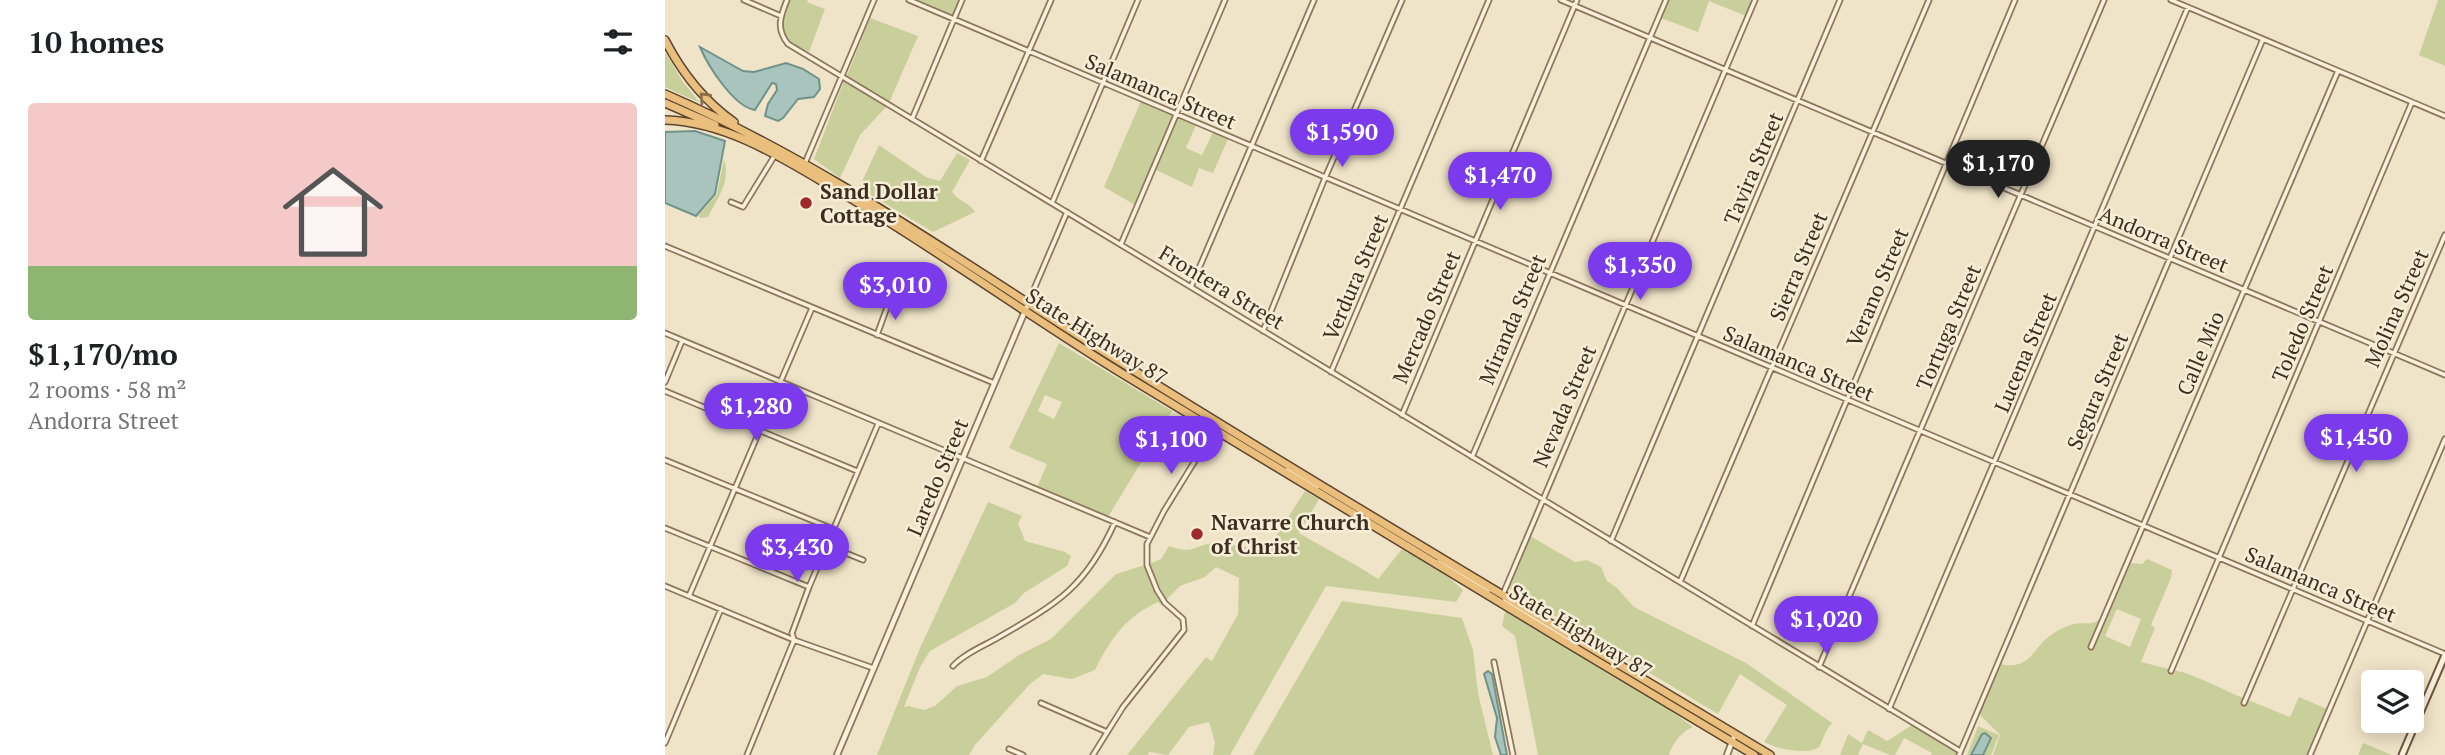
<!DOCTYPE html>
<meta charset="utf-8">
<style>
:root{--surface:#fff;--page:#f2f2f2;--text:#202124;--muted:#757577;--line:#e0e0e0;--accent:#7c3aed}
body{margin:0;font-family:"PT Serif",serif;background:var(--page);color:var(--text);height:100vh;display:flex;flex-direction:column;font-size:26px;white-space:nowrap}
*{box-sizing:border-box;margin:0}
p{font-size:23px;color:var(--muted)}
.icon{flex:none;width:38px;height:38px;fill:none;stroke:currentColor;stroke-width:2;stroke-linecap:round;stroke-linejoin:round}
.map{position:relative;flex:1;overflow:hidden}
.side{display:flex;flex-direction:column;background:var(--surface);width:665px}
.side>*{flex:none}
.controls{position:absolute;left:1696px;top:670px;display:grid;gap:14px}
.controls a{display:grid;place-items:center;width:63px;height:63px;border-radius:7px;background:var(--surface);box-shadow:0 4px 18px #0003;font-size:35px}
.price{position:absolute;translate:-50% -60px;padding:0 16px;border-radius:24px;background:var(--accent);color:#fff;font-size:23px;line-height:46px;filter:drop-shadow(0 2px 4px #0008)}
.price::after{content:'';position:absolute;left:50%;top:42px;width:21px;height:16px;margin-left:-10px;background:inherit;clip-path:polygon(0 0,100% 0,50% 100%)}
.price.current{background:#222;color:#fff}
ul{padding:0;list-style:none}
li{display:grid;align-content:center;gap:14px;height:371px;padding:0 28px}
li+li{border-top:2px solid var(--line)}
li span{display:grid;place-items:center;height:217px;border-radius:7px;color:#555}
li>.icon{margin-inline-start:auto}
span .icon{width:126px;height:126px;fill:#fffc;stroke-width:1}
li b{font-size:30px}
h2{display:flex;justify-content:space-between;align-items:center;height:84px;padding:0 28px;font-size:30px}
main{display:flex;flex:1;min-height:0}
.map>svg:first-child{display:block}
.green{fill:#c9cf9b;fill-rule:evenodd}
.water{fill:#a9c4bc;stroke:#6f938a;stroke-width:2}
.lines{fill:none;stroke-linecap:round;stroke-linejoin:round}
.minor-casing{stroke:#8d765c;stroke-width:7}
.tertiary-casing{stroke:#8d765c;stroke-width:8}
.secondary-casing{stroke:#6f573f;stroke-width:9}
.trunk-casing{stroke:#5b4430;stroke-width:10}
.minor{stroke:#faf1dc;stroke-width:3.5}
.tertiary{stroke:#faf1dc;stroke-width:4.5}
.secondary{stroke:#faf1dc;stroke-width:5}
.trunk{stroke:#eabe7c;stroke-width:7}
.oneway{stroke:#8b6f49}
.poi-dot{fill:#9e2a2b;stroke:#f7eed8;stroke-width:2.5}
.labels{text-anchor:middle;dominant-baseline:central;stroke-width:5;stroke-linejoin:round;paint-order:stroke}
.street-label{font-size:21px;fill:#3d2e20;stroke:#f7eed8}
.poi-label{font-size:21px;font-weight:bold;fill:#3d2e20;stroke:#f7eed8;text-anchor:start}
</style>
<main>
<section class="side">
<h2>10 homes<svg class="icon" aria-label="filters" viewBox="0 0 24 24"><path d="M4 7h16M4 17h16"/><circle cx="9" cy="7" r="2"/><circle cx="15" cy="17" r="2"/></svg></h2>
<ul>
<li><span style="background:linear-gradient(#f6c9c9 75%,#8fb573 0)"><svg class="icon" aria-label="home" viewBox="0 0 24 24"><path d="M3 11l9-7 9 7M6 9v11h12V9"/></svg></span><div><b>$1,170/mo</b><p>2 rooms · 58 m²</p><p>Andorra Street</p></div></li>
</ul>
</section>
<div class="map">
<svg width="1780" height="755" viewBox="0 0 1780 755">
<rect width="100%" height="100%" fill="#f0e4c8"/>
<path class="green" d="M125,0h18l-1,2 18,7 -16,43c-30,-14 -30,-22 -19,-52z
M254,0h41l-7,17 -34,-15z
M1003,0h84l-6,16 -37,-15 -11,31 -37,-14z
M1773,0h7v66l-26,-11z
M205,18l48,18 -29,67 -43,-25z
M0,52l18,30 17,21 -35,-16z
M179,81l43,25 -27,29 -20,43 -26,-19z
M476,101l33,14 -39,90 -31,-18z
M513,117l18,8 -10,23 16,7 11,-23 15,7 -15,34 -14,-5 -7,19 -36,-17z
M214,145l47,32 14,4 17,-28 13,7 -18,32c6,9 18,11 23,20l-42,20 -74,-44z
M59,159c7,23 -6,38 -16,58l-7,1 -3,-2 19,-22z
M394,343l113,68 -64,106 -71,-30 10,-23 -38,-16zM380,395l17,7 -8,17 -16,-8z
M640,491l14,8 -20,34c26,16 54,29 79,46l24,-30 45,27 16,14 -7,12 -130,-16 -96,169h-17l2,-13 -6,-20 -20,5 -21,28c-7,0 -12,-3 -19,-3l-1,3h-21l79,-98 6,4 26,-47 1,-36 -23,-11 -11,10 -25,9 -14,14 -17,-36 12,-5 8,-13c26,10 26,-3 48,-3 14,0 29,6 43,5l14,-9z
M323,502l34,14 -4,7 7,18 40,11 6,4 -4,10 -43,27 -9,10 -85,48 -10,16 -16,40 5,-1 15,4 11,-4 22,-20 30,-9 32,-22 32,-16 65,-65 29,-9 18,38 -2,2 -3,-3c-33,15 -47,37 -63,68l-23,9 -29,-5 -13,10 -55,61 -6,10h-92l43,-107z
M865,536l45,26 12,-2 14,7 6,14 10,7 17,19 112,56 86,60c-7,8 -8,15 -13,24 -11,8 -41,3 -55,-5l23,-37 -47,-31 -22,40 -210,-126z
M1482,559l25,11 -1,8 -20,47 4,3 -14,34 28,7 -1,3 4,2 2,-4c23,5 47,19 69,28l-2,6 4,2 3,-6 42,17 9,-20 28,12 -19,46h-315l7,-20 -21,-21 21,-50c32,7 32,-18 54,-31 6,-4 14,-8 21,-9 11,-2 17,2 27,-6l-13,29 4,2 38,-86 11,1zM1452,609l24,10 -11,28 -25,-11z
M677,601l120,17 11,32 5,43 15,62h-240z
M840,611l163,98 25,18c-12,5 -20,15 -24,28h-131l-23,-119 -13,-10z
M1247,725l46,27 -2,3h-25l1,-2 -28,-15 -9,17h-5l-27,-11 -5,11h-18l8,-21 14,9 6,-13 19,11z
M1313,726l21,9 -8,20h-24z
M1698,743l29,12h-34z"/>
<path class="water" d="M35,47l43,24 11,1 32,-9 17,6 16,10 1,10 -6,8 -16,2 -15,19 -5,3 -13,-5 3,-12 9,-14 -1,-6 -4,-1 -17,27c-21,-3 -47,-44 -55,-63z
M30,131l30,10 -10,53 -19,22 -31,-13v-71z
M823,671l4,3 15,81h-6l-6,-18 2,-19 -13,-44z
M1320,733l6,5 -8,17h-12l11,-21z"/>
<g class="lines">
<defs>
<path id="minor" d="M79,0l37,16
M122,0c-7,17 -11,29 1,44l1172,707
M244,0l1536,654
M896,0l884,375
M1506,0l274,116
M247,119l50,-119
M316,161l70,-161
M140,163l69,-163
M66,202l12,5 32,-52
M387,203l86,-203
M456,244l104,-244
M0,246l329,137
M526,287l123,-287
M363,303l39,-91
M598,331l62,-153 77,-178
M0,333l485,204
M212,335l13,-36
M666,372l158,-372
M0,382l17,-41
M0,391l192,80
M737,415l175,-415
M807,457l194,-457
M0,460l168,69
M622,470l30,17
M0,528l144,59
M946,541l229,-541
M161,545l37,15
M773,562l51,28
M1015,582l249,-582
M0,586l129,54 79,28
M838,594l252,-594
M24,596l123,-288
M839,598l2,4 70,43
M1087,626l263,-626
M1426,647l247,-576
M829,662l19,93
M288,666c12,-13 31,-20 46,-29 59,-34 87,-50 116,-115
M1154,667l285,-667
M1506,671l241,-569
M376,703l66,29
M1579,703l201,-468
M1224,709l299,-702
M0,743l56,-134
M344,749l14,6
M82,755l47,-115 -2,-7 17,-46 69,-163
M428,755l30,-48 61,-77 -1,-11 -18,-16 -8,-13 -10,-25v-21l17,-33 50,-81
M1294,755l304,-716
M1645,755l135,-316"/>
<path id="tertiary" d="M172,755l191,-451
M1062,755l8,-21"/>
<path id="secondary" d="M1737,755l43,-100"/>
<path id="trunk" d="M0,40c17,33 39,61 69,82
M0,94c164,71 306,175 457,269 214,134 432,262 648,392
M0,103l50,22
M0,120c66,2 125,43 180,75 94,56 184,121 278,179 209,128 420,255 631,381"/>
</defs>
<use href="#minor" class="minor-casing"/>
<use href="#tertiary" class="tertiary-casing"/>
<use href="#secondary" class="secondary-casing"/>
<use href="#trunk" class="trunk-casing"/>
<use href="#minor" class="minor"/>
<use href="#tertiary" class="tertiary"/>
<use href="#secondary" class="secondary"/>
<use href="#trunk" class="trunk"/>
</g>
<defs><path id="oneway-chevron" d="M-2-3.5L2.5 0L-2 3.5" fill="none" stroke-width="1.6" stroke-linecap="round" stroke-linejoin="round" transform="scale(1.75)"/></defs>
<use class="oneway" href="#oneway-chevron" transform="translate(39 97) rotate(-134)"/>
<g class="poi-dot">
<circle cx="141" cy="203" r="7"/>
<circle cx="532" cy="534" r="7"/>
</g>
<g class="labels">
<g class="street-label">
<text transform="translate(496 91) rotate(23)">Salamanca Street</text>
<text transform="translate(1088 168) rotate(-67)">Tavira Street</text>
<text transform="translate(1499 239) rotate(23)">Andorra Street</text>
<text transform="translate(1133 266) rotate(-67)">Sierra Street</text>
<text transform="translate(690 277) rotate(-67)">Verdura Street</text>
<text transform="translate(557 287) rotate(31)">Frontera Street</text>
<text transform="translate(1212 287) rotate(-67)">Verano Street</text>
<text transform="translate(1731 308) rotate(-66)">Molina Street</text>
<text transform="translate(761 317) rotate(-67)">Mercado Street</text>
<text transform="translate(847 319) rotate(-67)">Miranda Street</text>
<text transform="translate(1637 323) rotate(-67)">Toledo Street</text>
<text transform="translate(1283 327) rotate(-67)">Tortuga Street</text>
<text transform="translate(432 336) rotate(32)">State Highway 87</text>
<text transform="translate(1360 352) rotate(-67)">Lucena Street</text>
<text transform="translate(1535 353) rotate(-67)">Calle Mio</text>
<text transform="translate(1134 363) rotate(23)">Salamanca Street</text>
<text transform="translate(1432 391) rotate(-67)">Segura Street</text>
<text transform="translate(899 406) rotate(-67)">Nevada Street</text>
<text transform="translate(272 477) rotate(-67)">Laredo Street</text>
<text transform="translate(1656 584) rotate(23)">Salamanca Street</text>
<text transform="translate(916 631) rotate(31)">State Highway 87</text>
</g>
<g class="poi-label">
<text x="155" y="191">Sand Dollar<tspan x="155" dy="24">Cottage</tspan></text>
<text x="546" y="522">Navarre Church<tspan x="546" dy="24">of Christ</tspan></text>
</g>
</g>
</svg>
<div class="controls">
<a><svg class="icon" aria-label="layers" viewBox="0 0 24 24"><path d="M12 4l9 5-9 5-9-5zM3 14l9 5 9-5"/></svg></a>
</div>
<b class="price" style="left:677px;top:169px">$1,590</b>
<b class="price current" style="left:1333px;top:200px">$1,170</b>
<b class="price" style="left:835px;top:212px">$1,470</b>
<b class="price" style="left:975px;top:302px">$1,350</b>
<b class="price" style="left:230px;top:322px">$3,010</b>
<b class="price" style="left:91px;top:443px">$1,280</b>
<b class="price" style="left:1691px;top:474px">$1,450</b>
<b class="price" style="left:506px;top:476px">$1,100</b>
<b class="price" style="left:132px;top:584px">$3,430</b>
<b class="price" style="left:1161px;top:656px">$1,020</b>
</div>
</main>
